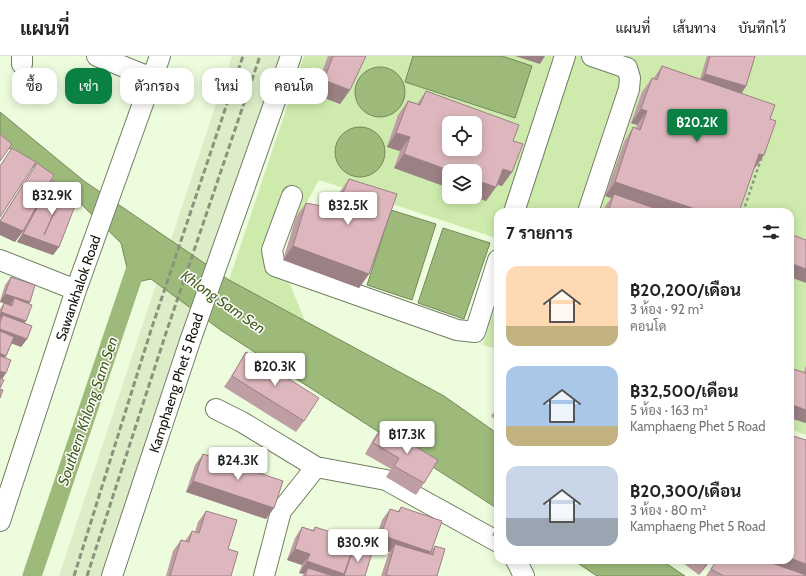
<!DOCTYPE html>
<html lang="th">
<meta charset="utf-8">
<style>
:root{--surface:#fff;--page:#f2f2f2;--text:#222;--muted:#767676;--line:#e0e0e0;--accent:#0b8043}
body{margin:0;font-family:Cabin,Sarabun,sans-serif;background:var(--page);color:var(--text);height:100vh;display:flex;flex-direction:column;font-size:15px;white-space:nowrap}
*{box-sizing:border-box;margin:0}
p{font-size:13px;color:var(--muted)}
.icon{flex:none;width:22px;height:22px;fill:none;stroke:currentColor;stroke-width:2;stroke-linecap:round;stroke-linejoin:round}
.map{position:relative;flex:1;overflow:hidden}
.details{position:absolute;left:494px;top:152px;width:300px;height:356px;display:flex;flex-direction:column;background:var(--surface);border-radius:12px;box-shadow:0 2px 10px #0003}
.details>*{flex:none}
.banner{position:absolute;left:12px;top:12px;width:380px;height:36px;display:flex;gap:8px}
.controls{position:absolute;left:442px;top:60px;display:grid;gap:8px}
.controls a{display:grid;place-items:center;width:40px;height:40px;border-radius:8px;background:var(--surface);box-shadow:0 2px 10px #0003;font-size:20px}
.price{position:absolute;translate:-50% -34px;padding:0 9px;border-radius:4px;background:#fff;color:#222;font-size:13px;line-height:26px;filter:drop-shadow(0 1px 2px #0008)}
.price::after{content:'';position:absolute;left:50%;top:24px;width:12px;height:9px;margin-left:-6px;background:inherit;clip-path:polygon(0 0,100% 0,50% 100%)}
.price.on{background:var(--accent);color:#fff}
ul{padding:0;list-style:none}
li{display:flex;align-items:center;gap:12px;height:100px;padding:0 12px}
li span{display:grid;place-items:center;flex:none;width:112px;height:80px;border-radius:12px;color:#555}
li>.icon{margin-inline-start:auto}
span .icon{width:48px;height:48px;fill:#fffc;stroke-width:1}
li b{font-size:17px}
h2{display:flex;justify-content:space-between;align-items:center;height:48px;padding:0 12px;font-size:17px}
.tag{padding:0 14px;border-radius:12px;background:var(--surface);box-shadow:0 2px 10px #0003;font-size:14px;line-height:36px}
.tag.on{background:var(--accent);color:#fff}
header{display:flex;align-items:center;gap:24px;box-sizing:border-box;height:56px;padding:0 20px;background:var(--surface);border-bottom:1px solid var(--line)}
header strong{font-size:19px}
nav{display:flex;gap:22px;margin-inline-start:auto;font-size:14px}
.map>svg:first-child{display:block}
.built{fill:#dcedc8}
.green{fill:#ceebad;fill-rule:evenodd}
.water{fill:#9dba7a;stroke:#738959}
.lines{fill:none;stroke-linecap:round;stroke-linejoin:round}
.canal{stroke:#9dba7a;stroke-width:19}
.minor-casing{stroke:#727f64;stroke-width:22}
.path{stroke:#8b9680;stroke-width:2.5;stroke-dasharray:3 3;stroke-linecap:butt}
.minor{stroke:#fff;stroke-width:20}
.rail{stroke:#89947d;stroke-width:3;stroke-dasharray:6 3;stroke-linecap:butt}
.wall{fill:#be9da3}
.shaded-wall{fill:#9b8084}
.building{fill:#ddb7bd;stroke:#9b8084;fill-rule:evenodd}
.labels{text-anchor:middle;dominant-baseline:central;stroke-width:3;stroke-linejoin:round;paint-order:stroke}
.street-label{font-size:14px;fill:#12170c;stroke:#fff}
.water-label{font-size:15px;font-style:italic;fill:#45601c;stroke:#fff}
</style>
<header>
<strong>แผนที่</strong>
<nav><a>แผนที่</a><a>เส้นทาง</a><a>บันทึกไว้</a></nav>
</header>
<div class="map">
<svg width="806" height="520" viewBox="0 0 806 520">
<rect width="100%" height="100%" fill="#ecfcdc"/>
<path class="built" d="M232,0h49l-175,520h-47z"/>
<path class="green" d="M304,0h251l-51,156h-6v19l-2,7 -177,-58 -37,67 7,35 16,39 -76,-41zM449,67h26v26h-26zM449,115h26v26h-26z
M576,0h230v379l-16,-6v-217h-265z
M498,241v52l-15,-4z"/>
<path class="water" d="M413,0h89l30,10 -17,52 -110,-36z
M355 36a25 25 0 1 1 50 0a25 25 0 1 1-50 0Z
M0,56l84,69 145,99 215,116 54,38v75l-276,-178 -71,-52 -14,3 -9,-10 -7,-29 -41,-40 -80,-62z
M335 96a25 25 0 1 1 50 0a25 25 0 1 1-50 0Z
M391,154l45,14 -24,76 -45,-15z
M443,172l47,15 -26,76 -46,-16z
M573,504h88l24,16h-88z"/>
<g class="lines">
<path class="canal" d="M32,520l109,-323"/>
<defs>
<path id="minor" d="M22,0v8
M97,0l55,22
M292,140l-20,54 3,16 182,64 18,2 23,-72
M514,156l51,-156
M588,156l41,-123 1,-11 -3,-10 -35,-12
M0,204l76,30
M216,353l26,13 74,45 70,13 112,62
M0,465l76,-231 84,-234
M516,504l8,16
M112,520l78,-235 101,-285
M264,520l17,-65 35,-44"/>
</defs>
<use href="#minor" class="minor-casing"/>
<path class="path" d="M743,156l19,-56"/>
<use href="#minor" class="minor"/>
<path class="rail" d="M74,520l77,-246 92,-274
M87,520l79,-243 94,-277"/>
</g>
<path class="wall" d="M328,0h38l-16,34 -10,14 -26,-10z
M707,0h48l-9,30 -5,8 29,25 -6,36 -10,14 -15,43h-136l1,-4 7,-10 -6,-2 19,-54 9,-15 3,1 1,-3 -6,-2 11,-31 10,-14 1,1 9,-13 38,13z
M426,35l87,50 -1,31 -10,14 -5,-1 -1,2 -10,14 -92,-33 6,-17 -13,-4 11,-32 10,-14 9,3z
M37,107l11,22 4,-5 8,17 5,-7 -6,57 -6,8 -36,-13 19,-34 -13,23 -8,11 -15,-7v-15z
M349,123l20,95 -10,14 -76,-28 13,-43 10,-14 27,6 6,-16z
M11,221l19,25 -2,2 -2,17 -2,2 3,16 -6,8 -9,-4 -7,15 -5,30v-79l4,-6 -4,-1v-1l5,-16z
M246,296l58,69 -8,11 -72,-45 15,-23z
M806,309v58l-16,-5z
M498,350v16l-7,-6z
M382,371l42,56 -8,12 -30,-18 5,-8 -26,-15 9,-16z
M203,398l71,54 -8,11 -80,-27 9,-27z
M401,451l28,47 6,-8 2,30h-56l7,-21 2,-3 -17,-6 9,-26 8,-11 8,2z
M206,455l22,38 3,27h-65l7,-25 8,-11 4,1 7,-10 3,1 3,-10z
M498,468v15l-6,-4z
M302,471l11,3 2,-3 39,20 11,29h-63l2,-2 -5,-1 3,-8 -15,-5 8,-22z
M679,504h32l-12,15z
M717,504h73l16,16h-100z"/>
<path class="shaded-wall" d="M515,0h30l-5,8z
M705,18l41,12 -5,8 -42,-12z
M324,24l26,10 -10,14 -26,-10z
M641,53l6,2 -10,14 -6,-2z
M396,77l14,4 -10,14 -13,-4z
M404,98l47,17h-2v17l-55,-20z
M759,98l5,1 -10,14z
M503,113l9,3 -10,14 -9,-3z
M475,124l21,7 -10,14 -12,-4h1z
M615,126l89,30h-51l-39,-18 -3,4 -6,-2z
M0,165l23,10 -8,11 -15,-7z
M23,178l36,13 -6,8 -36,-13z
M293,190l76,28 -10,14 -76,-28z
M790,207l16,6v14l-16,-6z
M5,238l25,8 -6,8 -10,-12 -4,7 -10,-3z
M1,256l25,9 -6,8 -17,-14 -3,4v-6z
M0,273l27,10 -6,8 -21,-8z
M0,297l6,3 -5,7h-1z
M0,315l6,2 -5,8 -1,-1z
M790,348l16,6v13l-16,-5z
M193,425l81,27 -8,11 -80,-27z
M381,479l50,17 -8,11 -28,-19 -5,8 -17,-6z
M295,493l15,5 -8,11 -15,-5z
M790,502l16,6v12l-64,-16h48z
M709,504h2l-12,15 9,-14z
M307,505l37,13 -1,2h-33l-2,-8 -4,6 -5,-1z"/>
<path class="building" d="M333,0h33l-16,34 -26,-10z
M710,0h45l-9,30 -41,-12z
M662,10l113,39 -5,14 6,2 -12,34 -5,-1 -20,58h-35l-89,-30 18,-55 7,3 7,-19 -6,-2 11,-31 5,2z
M426,35l93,34 -6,16 10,3 -11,28 -9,-3 -7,18 -21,-7v-9h-24l-47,-17 6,-17 -14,-4 12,-32 12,4zM449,67h26v26h-26z
M0,78l12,10 -12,17z
M12,92l24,14 -36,55v-51z
M37,107l17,12 -31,56 -23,-10z
M349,123l48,15 -28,80 -76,-28 13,-43 30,6z
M52,124l12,9 -20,46 21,-45 13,8 -19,49 -36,-13z
M614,138l51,18h-57z
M790,178l16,6v29l-16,-6z
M11,221l24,8 -5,17 -25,-8z
M14,242l18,7 -6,16 -25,-9 3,-9 8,3z
M3,259l29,11 -5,13 -27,-10v-7z
M0,275l14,6 -8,19 -6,-3z
M246,296l73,46 -15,23 -72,-45z
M0,300l11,4 -5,13 -6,-2z
M790,312l16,5v37l-16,-6z
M0,322l4,2 -4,8z
M0,333l3,1 -3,8z
M382,371l56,33 -14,23 -30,-17 5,-8 -26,-15z
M790,379l16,5v124l-16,-6z
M203,398l80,27 -9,27 -81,-27z
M401,451l41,14 -11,31 -50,-17 9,-26 9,3z
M206,455l31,9 -9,29 10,3 -7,24h-61l11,-36 8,2 3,-11 7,2z
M302,471l12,4 1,-4 41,13 -12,34 -37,-13 3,-7 -15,-5z
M395,488l38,11 2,-9 10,3 -8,27h-46l-5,-1z
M354,491l18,6 -7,23h-21z
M717,504h46l43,15v1h-82l-13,-7z
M308,512l25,8h-28z"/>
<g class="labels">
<g class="street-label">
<text transform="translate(78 232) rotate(-71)">Sawankhalok Road</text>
<text transform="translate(176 327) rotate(-72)">Kamphaeng Phet 5 Road</text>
</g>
<g class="water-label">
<text transform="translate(223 246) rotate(35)">Khlong Sam Sen</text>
<text transform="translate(88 355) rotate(-71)">Southern Khlong Sam Sen</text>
</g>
</g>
</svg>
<div class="controls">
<a><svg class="icon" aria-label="locate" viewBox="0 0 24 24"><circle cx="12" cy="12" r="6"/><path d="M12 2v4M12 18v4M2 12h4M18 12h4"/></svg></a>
<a><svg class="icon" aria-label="layers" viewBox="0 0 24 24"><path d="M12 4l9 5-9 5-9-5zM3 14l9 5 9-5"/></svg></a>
</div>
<b class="price on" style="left:697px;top:87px">฿20.2K</b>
<b class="price" style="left:52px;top:160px">฿32.9K</b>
<b class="price" style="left:348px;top:170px">฿32.5K</b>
<b class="price" style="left:275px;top:331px">฿20.3K</b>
<b class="price" style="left:407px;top:399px">฿17.3K</b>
<b class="price" style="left:238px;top:425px">฿24.3K</b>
<b class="price" style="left:358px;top:507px">฿30.9K</b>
<div class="banner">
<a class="tag">ซื้อ</a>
<a class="tag on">เช่า</a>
<a class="tag">ตัวกรอง</a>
<a class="tag">ใหม่</a>
<a class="tag">คอนโด</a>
</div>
<section class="details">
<h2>7 รายการ<svg class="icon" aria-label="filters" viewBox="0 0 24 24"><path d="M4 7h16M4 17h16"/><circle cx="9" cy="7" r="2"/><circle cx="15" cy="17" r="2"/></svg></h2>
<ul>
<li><span style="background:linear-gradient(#ffd9b3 75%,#c2b280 0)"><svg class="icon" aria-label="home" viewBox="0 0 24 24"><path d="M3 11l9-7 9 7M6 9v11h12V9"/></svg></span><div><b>฿20,200/เดือน</b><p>3 ห้อง · 92 m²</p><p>คอนโด</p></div></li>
<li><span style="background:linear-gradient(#a9c7e8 75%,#c2b280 0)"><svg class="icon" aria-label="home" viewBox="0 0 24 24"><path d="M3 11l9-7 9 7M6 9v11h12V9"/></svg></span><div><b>฿32,500/เดือน</b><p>5 ห้อง · 163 m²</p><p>Kamphaeng Phet 5 Road</p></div></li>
<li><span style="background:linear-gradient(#c9d6e8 65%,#9aa5b1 0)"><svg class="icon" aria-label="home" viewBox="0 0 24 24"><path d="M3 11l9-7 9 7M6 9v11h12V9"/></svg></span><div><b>฿20,300/เดือน</b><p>3 ห้อง · 80 m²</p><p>Kamphaeng Phet 5 Road</p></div></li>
</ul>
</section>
</div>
